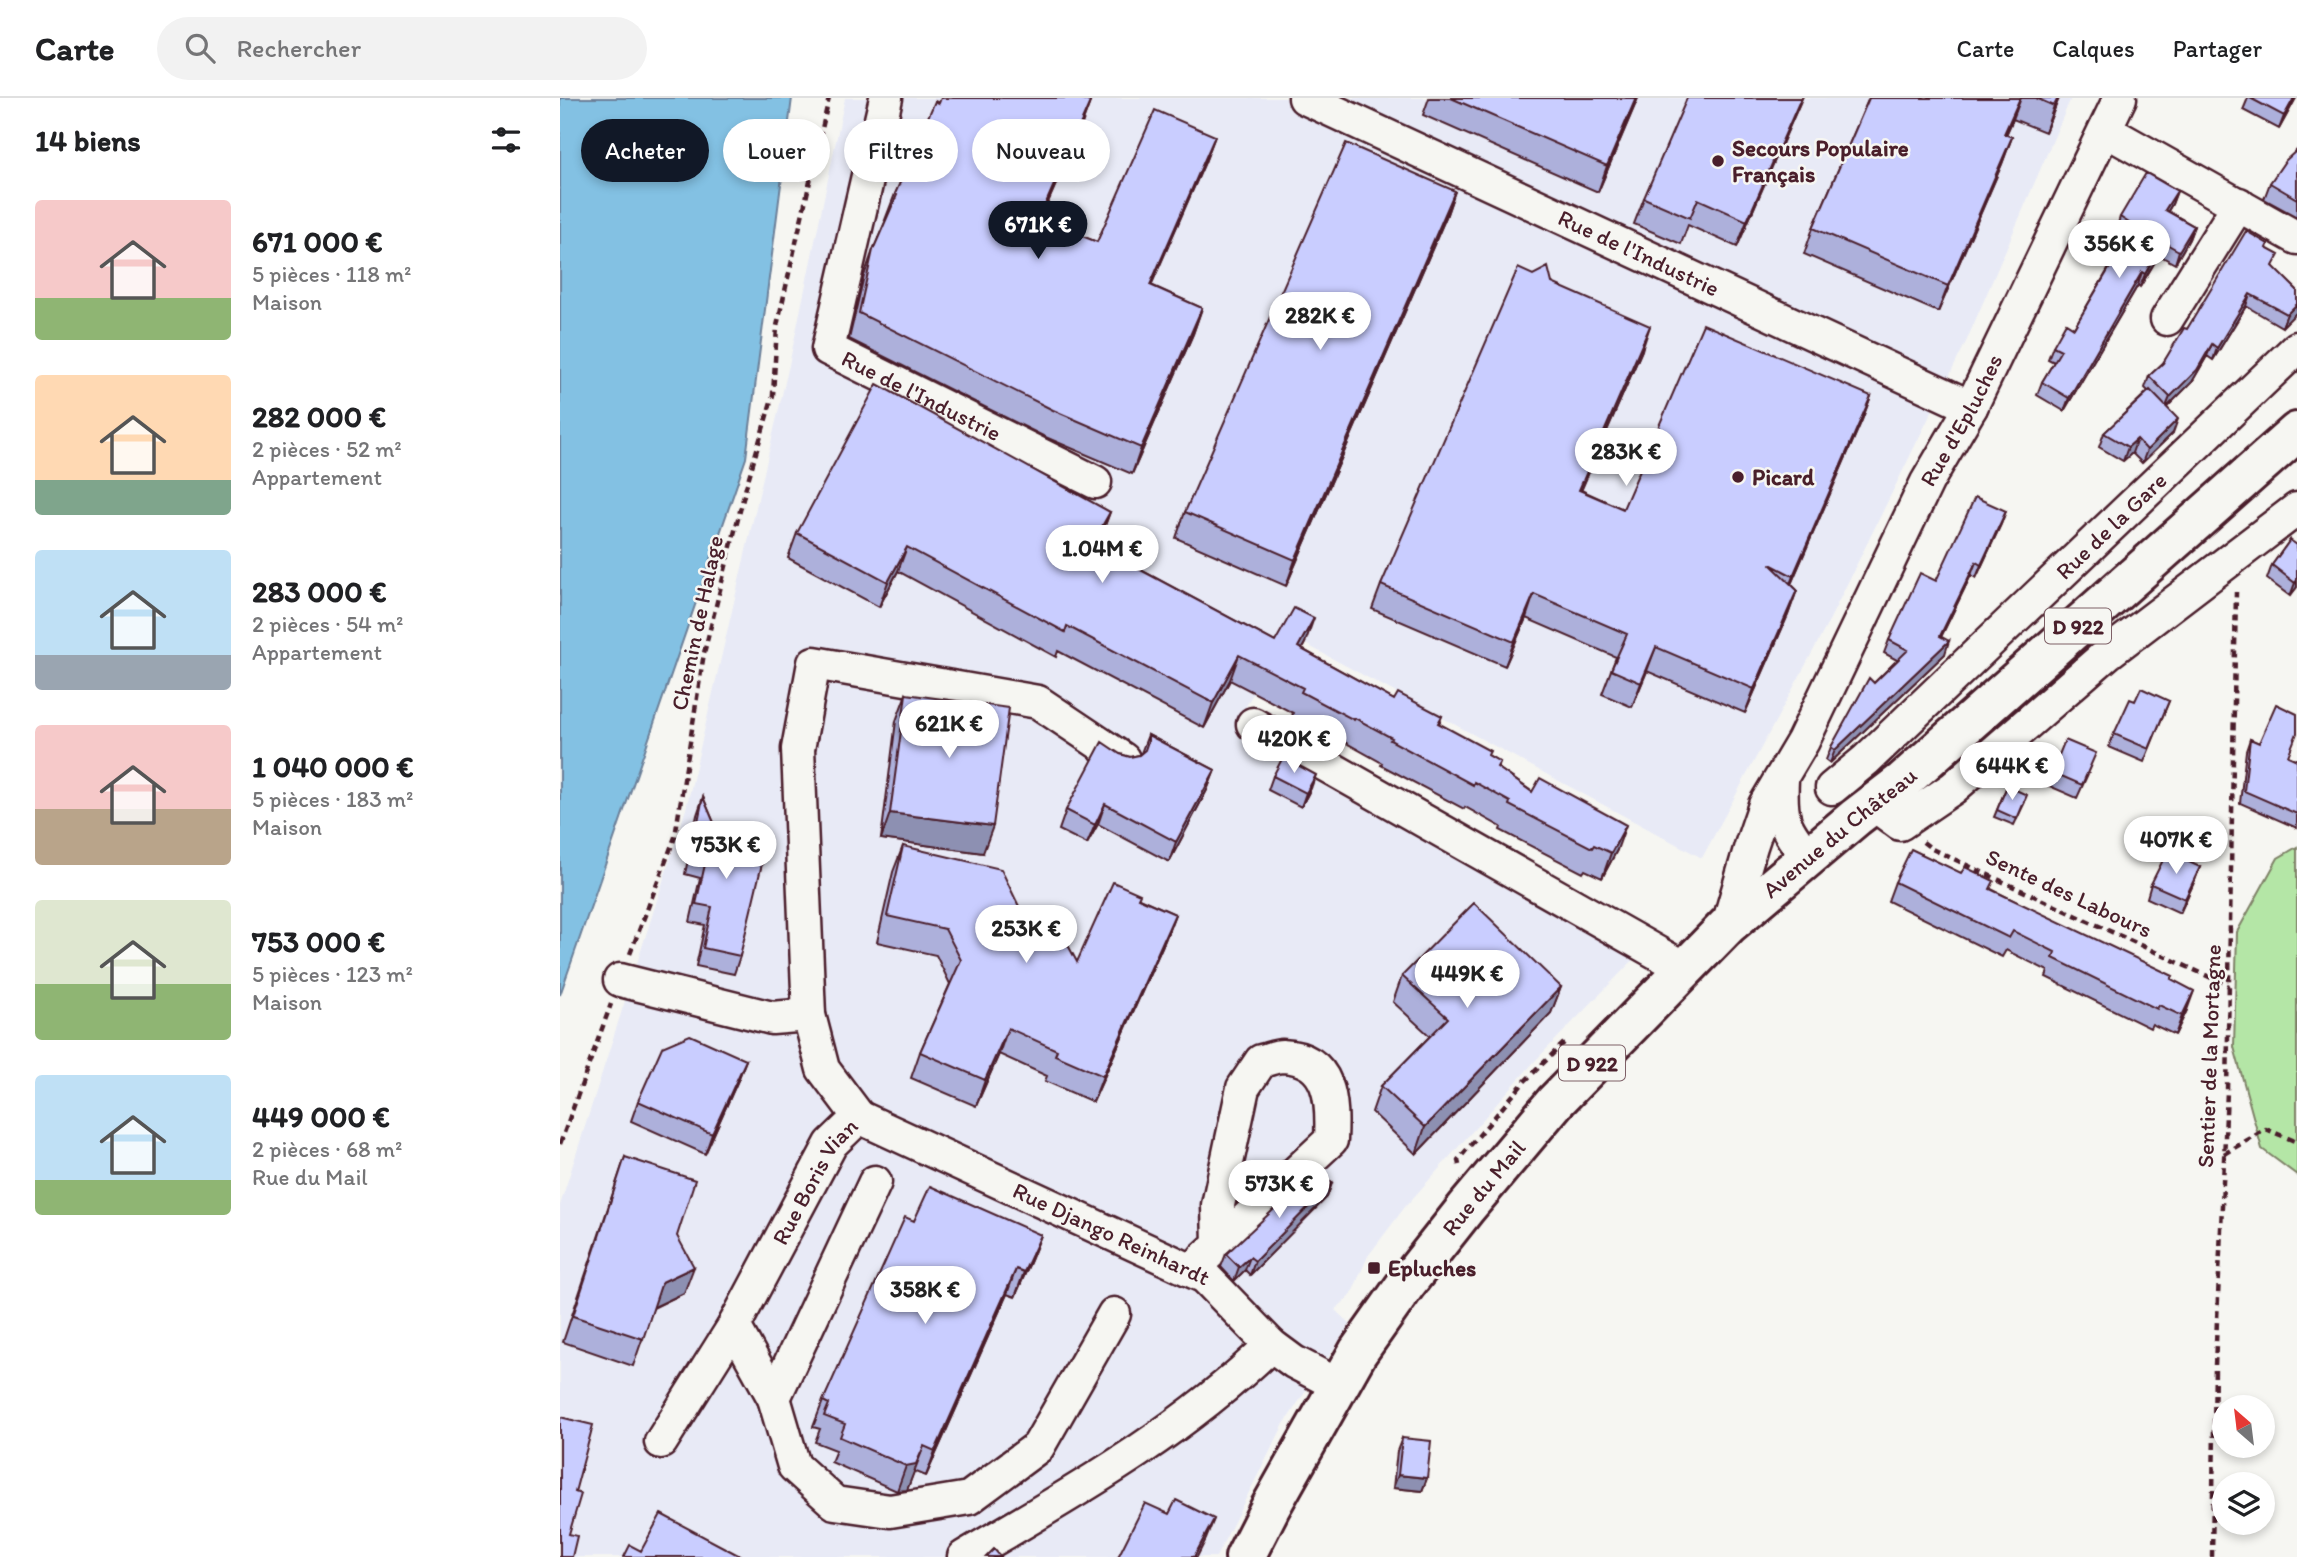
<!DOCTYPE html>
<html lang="fr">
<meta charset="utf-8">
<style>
:root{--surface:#fff;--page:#f2f2f2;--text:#202124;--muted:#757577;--line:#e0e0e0;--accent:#111827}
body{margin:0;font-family:Itim,sans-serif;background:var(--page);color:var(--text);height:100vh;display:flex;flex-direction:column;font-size:26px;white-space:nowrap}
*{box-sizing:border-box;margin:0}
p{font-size:23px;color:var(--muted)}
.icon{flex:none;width:38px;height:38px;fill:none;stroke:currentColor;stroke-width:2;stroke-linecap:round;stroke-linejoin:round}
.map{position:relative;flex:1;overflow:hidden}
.details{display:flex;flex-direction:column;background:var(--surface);width:560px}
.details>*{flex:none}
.hud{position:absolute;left:21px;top:21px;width:665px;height:63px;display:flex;gap:14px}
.needle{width:46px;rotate:332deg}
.tools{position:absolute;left:1652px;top:1297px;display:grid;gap:14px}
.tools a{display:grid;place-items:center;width:63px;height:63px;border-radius:50%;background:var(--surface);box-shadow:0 4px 10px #0003;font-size:35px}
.price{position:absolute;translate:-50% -60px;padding:0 16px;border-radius:24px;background:#fff;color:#222;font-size:23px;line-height:46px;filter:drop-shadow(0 2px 4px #0008)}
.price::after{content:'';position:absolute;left:50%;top:42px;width:21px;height:16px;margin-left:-10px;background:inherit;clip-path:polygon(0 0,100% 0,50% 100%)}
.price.selected{background:var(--accent);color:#fff}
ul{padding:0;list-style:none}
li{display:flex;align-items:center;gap:21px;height:175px;padding:0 35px}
li span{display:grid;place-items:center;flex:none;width:196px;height:140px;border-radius:7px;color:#555}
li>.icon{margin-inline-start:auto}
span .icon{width:84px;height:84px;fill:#fffc;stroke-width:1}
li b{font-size:30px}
h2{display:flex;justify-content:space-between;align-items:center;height:84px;padding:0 35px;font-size:30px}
.pill{padding:0 24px;border-radius:32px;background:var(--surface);box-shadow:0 4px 10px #0003;font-size:24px;line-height:63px}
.pill.selected{background:var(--accent);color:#fff}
header{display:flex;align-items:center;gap:42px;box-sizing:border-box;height:98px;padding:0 35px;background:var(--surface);border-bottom:2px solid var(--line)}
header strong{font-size:33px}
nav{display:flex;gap:38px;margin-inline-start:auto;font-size:24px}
.search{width:490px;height:63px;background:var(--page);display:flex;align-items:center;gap:18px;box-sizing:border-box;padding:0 24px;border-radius:38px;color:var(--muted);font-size:26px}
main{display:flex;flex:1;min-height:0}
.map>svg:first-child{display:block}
.built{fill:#e8eaf6}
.green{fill:#b4e6a6;stroke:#7f8268;stroke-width:2}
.water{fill:#83c1e3;stroke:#6c8099;stroke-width:2}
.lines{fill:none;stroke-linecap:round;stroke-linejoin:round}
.minor-casing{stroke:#4a1f2b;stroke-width:37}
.major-casing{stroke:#4a1f2b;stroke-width:44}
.path{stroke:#4a1f2b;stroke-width:4.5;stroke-dasharray:7 5;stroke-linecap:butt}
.minor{stroke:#f6f6f2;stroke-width:32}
.major{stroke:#f6f6f2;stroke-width:38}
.wall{fill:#adb0db;stroke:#4a1f2b;stroke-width:2}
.shaded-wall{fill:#8d90b2;stroke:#4a1f2b;stroke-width:2}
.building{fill:#c9cdff;stroke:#4a1f2b;stroke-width:2}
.poi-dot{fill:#4a1f2b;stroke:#f6f6f2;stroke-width:2.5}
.labels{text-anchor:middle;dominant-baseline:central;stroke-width:5;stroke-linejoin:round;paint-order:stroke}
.shield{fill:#f6f6f2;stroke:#7e6067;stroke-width:2}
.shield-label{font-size:21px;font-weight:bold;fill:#4a1f2b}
.poi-label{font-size:23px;font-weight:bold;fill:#4a1f2b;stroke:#f6f6f2;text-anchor:start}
.street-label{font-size:23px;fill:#4a1f2b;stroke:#f6f6f2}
</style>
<header>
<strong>Carte</strong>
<div class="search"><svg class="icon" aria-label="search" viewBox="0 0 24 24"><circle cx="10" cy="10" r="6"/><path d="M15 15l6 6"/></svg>Rechercher</div>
<nav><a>Carte</a><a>Calques</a><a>Partager</a></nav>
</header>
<main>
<section class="details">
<h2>14 biens<svg class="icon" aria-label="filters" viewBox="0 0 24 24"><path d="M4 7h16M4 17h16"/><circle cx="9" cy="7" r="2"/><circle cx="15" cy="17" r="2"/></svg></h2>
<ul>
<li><span style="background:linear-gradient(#f6c9c9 70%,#8fb573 0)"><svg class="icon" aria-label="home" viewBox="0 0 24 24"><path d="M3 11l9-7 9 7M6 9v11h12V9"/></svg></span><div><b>671 000 €</b><p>5 pièces · 118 m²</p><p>Maison</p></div></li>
<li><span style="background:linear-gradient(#ffd9b3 75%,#7fa58c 0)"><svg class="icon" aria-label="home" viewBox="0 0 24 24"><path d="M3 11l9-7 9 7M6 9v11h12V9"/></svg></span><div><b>282 000 €</b><p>2 pièces · 52 m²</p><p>Appartement</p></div></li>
<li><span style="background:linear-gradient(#bfe0f5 75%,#9aa5b1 0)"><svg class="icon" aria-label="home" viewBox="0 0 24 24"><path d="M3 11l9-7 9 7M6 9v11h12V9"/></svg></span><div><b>283 000 €</b><p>2 pièces · 54 m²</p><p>Appartement</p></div></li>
<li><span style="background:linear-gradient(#f6c9c9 60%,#b9a48a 0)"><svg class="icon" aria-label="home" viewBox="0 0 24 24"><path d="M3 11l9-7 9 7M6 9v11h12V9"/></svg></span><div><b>1 040 000 €</b><p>5 pièces · 183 m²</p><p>Maison</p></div></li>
<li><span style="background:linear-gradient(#dfe7d0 60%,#8fb573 0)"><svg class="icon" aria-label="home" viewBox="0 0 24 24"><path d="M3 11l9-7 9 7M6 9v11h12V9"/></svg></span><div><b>753 000 €</b><p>5 pièces · 123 m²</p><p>Maison</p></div></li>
<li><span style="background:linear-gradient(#bfe0f5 75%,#8fb573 0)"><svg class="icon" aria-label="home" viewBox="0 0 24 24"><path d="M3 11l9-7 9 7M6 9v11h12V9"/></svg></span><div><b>449 000 €</b><p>2 pièces · 68 m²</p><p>Rue du Mail</p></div></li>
</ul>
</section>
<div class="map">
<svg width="1737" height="1459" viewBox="0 0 1737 1459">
<rect width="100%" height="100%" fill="#f6f6f2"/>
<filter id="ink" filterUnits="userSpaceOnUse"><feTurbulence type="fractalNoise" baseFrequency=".0143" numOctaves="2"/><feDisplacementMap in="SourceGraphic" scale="14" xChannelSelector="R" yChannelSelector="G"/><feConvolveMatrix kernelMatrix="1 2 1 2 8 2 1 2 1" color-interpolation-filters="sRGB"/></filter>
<g filter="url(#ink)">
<path class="built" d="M285,0h1226l-105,244 -139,283 -125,233 -417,-225 -50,94 14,8 -4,8 392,213 -102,105 -130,146 -37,49 -17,39 -16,15 15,14 -66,100 -68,133h-656v-352l126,-396 103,-444z"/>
<path class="green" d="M1737,749v328l-35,-26 -28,-102 3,-115 41,-74z"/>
<path class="water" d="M0,0h232l-46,360 -186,537z"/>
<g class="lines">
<defs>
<g id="minor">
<path id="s1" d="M326,0l-58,251 267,133"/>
<path id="s2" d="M745,0l666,309"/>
<path d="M1545,32l192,108"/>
<path d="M1607,221l72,-115"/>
<path d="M693,626l431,244"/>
<path d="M1222,681c-2,40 1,48 27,79"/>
<path id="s3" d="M1272,690l34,-28 431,-412"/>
<path d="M1313,706l27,20 53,-36 155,-135 189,-144"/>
<path id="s4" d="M1168,827l23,-79 14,-41 38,-64 124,-259 44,-75 149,-309"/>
<path d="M60,882l152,38 37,-3"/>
<path id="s5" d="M299,1019l346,160 66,68 23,17 46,24"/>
<path d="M634,1173l10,-13 127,-118c2,-38 1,-82 -49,-84 -6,0 -15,4 -21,5l-18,27 -25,117 1,39"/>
<path d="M174,1228l40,72 20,68 41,37 55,8 79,-13 69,-51 76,-133"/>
<path d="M214,1300l101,-216"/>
<path id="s6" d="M101,1344l73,-116 97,-182 28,-27 -36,-48 -14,-54 -11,-266 16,-86 224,39 85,57"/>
<path d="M404,1459c107,-63 217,-124 307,-212"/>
</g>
<g id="major">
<path id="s7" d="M685,1459l25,-49 88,-156 48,-68 60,-76 89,-106 173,-177 128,-108 47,-36 394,-349"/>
</g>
</defs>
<use href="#minor" class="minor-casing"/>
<use href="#major" class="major-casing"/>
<path class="path" d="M1363,744l9,7 297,137
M70,856l45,-117 29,-184 42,-166 27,-92 4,-69 52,-228
M0,1046l51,-140
M1664,1056l42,-25 31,13
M899,1067l-1,-5 67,-79 41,-40
M1652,1459l3,-191 12,-275 9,-499"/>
<use href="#minor" class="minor"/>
<use href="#major" class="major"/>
</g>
<path class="wall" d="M869,0h209l-40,94 -175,-77z
M1242,0l-65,149 -49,-22 -7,19 -47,-20 10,-26z
M1309,0h190l-14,34 -32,-13 -7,16 6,2 -10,27 -64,148 -134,-58 9,-26z
M1688,0h48l-17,31 -36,-19z
M530,4l-10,27 -40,91 57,22 118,-106 -10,26 -54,123 51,23 -9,26 -61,140 -89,-38 -194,-97 15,-63 9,-26 13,-30h-1l10,-26 44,-91z
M1737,52v67l-33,-18 6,-16z
M895,93l-9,26 -160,369 -110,-48 9,-26z
M1617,93l-5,13 -4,7 26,15 -5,13 -14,25 -16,-9 -19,32 -2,-2 -74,126 -27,-16 5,-13 12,-20 -6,-3 5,-13 21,-18 42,-72 -3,-1 5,-13 4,-8 -6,-4 4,-13z
M1708,146l-1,5 7,19 23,22 -15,37 -36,-21 -33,54 -6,-4 -15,26 -25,25 6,26 -31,30 -10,-10 -9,8 -24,-14 5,-14 44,-42 -3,-3 4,-12 14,-13 24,-34z
M992,185l90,67 -61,140 42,19 248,-113 -9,24 -71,164 6,6 -9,25 -43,98 -98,-42 -15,36 -30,-13 14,-37 -90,-39 -21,48 -133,-57 9,-24z
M1446,413l-5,13 -25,54 -5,-3 -30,62 4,17 -115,109 -4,-3 5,-13 43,-64 23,-23 -13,-7 5,-13 47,-59z
M550,414l-9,24 -5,10 179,96 30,1 -3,6 92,51 48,16 -3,8 49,31 12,7 -2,6 119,82 -15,28 -17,-8 -2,3 -83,-43 1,-3 -36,-20 -1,2 -83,-44 1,-2 -36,-20 -1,2 -53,-28 1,-4 -63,-33 -26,48 -146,-77 -2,6 -158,-86 -19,36 -91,-49 9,-25z
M1730,442l7,47 -7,9 -23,-17 5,-14z
M346,596l77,159 -102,-14 15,-118z
M1575,603h34l-25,61 -35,-15 5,-13z
M588,637l67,35 -8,20 -38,72 -71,-38 -11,20 -28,-14 7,-20 54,-56 10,3 9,-2 2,-2z
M1690,641l47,21v68l-57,-25 6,-52z
M1531,669l-14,31 -30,-13 5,-13z
M713,678l38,12 -10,19 -33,-17z
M1447,688l18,16 -11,23 -20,-8z
M143,699l11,26 34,20 -8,113 -6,18 -38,-8 9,-41 -15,-3 10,-44 -15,-4 12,-59z
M343,748l125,79 49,37 62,-64 36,16 -10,26 -72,162 -48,-21 2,-5 -48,-22 -23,52 -65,-28 9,-26 30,-68 -14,-29 -59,-13 16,-70z
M1640,769l-5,13 -15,33 -33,-15 4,-14z
M1401,775l30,16 181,91 15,30 -12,25 -23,-11 -2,4 -104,-51 2,-6 -42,-21 -4,7 -114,-56 7,-19z
M842,878l159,11 -10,26 -135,141 -44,-42 9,-26 49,-50 -37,-34z
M186,962l-8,20 -33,74 -74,-33 7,-20z
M65,1059l52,79 7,57 -31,15 -20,58 -70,-24z
M772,1085l-5,14 -77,78 -5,-5 -11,11 -13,-14 5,-13z
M354,1123l127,14 -10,25 -16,37 -8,-3 -81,182 -12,-5 -7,19 -10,1 -66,-29 5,-12 -21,-8 5,-13 -7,-2 10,-26z
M842,1340l25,40 -5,13 -29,-3 4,-37z"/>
<path class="shaded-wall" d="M1076,0h2l-40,94 9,-26z
M1241,0h1l-65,149 10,-26z
M1461,0l-8,21 -19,41 10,-26z
M1498,0h1l-14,34 9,-26z
M1734,0h2l-17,31 5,-13z
M530,4l-10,27 -51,117 10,-27z
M655,38l-10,26 -65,149 10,-26z
M1452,39l-10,27 -64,148 10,-26z
M895,93l-9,26 -160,369 9,-26z
M1617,93l-5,13 -11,19 4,-13z
M1634,128l-5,13 -14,25 4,-13z
M1603,144l-4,13 -19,32 5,-13z
M1582,174l-4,13 -74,126 5,-13z
M1690,196l-4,12 -33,54 4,-12z
M1737,206v8l-15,15 5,-13z
M642,210l-9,26 -61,140 9,-26z
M1090,228l-8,24 -71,164 8,-24z
M1652,246l-5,12 -15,26 -27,27 5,-12z
M1311,298l-9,24 -78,180 9,-24z
M1618,321l-5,14 -31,30 5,-13z
M1577,341l-5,14 -9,8 5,-14z
M1446,413l-5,13 -25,54 5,-13z
M550,414l-9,24 -18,33 9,-25z
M347,449l-9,24 -19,36 9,-25z
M1416,464l-5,13 -36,74 5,-13z
M1737,482v7l-7,9 5,-13z
M1237,492l-9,25 -43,98 9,-24z
M974,496l-8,24 -21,48 9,-24z
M754,520l-9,25 -16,29 9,-25z
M1389,543l-4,13 -115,109 5,-13z
M1096,549l-9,24 -15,36 9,-24z
M679,557l-9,25 -26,48 9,-25z
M655,672l-8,20 -38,72 7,-20z
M756,677l-5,13 -10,19 5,-14z
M545,706l-7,20 -11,20 8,-19z
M330,715l103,13 -10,27 -102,-14z
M1066,727l-9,25 -15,28 9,-25z
M192,733l-6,18 -9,-8z
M1640,769l-5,13 -15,33 5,-14z
M615,816l-10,26 -72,162 10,-26z
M1001,889l-10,26 -135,141 9,-27z
M1634,893l-7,19 -12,25 7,-19z
M448,930l-9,26 -23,52 9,-26z
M186,962l-8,20 -33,74 7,-20z
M772,1085l-5,14 -77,78 5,-14z
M481,1137l-10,25 -16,37 9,-25z
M690,1159l-5,13 -11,11 5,-14z
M134,1169l-10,26 -32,15 10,-26z
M456,1171l-9,25 -81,182 9,-25z
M364,1348l-17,44 -10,1 9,-25z
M838,1377l29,3 -5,13 -29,-3z
M654,1421l-8,20 -9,18h-3z"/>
<path class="building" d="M381,0h139l10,4 -51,117 58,23 58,-132 60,26 -65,149 52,23 -61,140 -88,-38 -194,-97 14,-63 24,-55 -2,-1 40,-93 4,2z
M891,0h185l-29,68z
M1127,0h114l-54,123 -49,-22 -8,19 -46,-20z
M1309,0h151l-16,36 8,3 -64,149 -135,-58z
M1476,0h22l-4,8z
M1690,0h44l-10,18z
M786,45l109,48 -160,369 -110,-48z
M1737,52v49l-27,-16 15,-22z
M1586,75l31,18 -12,19 29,16 -15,25 -16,-9 -18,32 -3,-2 -73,126 -27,-16 19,-32 -8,-4 13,-23 8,5 42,-71 6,-13 -4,-2 11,-19 -9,-6z
M1686,133l22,13 -2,4 13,7 -6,11 24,24v14l-10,10 -37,-20 -33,54 -5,-4 -15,26 -27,27 -21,-21 14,-13 21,-35 3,1z
M988,169l4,16 98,43 -71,164 44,19 80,-185 168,72 -78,180 -23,-12 27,26 -43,99 -98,-42 -15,36 -30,-13 16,-36 -93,-40 -20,48 -133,-57 137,-317 15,7z
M317,286l233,128 -18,32 183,98 19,-34 20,10 -16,29 96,53 4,-7 44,23 -4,7 52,28 -2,4 12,7 -3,5 35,25 8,-14 86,47 -15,28 -17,-8 -2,3 -83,-43 1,-3 -36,-20 -1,3 -83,-45 2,-2 -37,-20 -1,2 -53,-28 2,-4 -64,-33 -26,48 -146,-77 -2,6 -158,-85 -19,35 -91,-49z
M1590,292l28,29 -31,31 -10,-11 -9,8 -24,-14z
M1415,399l31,14 -25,54 -5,-3 -36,74 9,5 -114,109 -4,-3 38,-69 5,5 34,-33 -19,-10 31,-67 16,8z
M1730,442l7,5v35l-2,3 -23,-18z
M1581,590l28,13 -20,48 -35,-15 16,-35 5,2z
M346,596l103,14 -16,118 -103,-13z
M1716,606l21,10v19l-9,23 9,4v54l-53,-23 6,-52 9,4z
M588,637l67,35 -39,72 -71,-38 -10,21 -29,-15 36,-68 18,12 10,3 9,-2 6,-5 3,-9z
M1505,642l31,13 -14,32 -30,-13z
M723,659l33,18 -10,18 -33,-17z
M1447,688l20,9 -10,24 -20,-9z
M143,699l11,26 38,8 -15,10 29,6 -26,109 -37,-8 9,-41 -16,-3 10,-44 -15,-4z
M343,748l98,23 27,56 17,-9 8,1 24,45 36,-80 27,12 -2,4 37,16 -72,162 -48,-21 2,-5 -49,-22 -23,52 -65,-28 41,-92 -16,-31 -58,-13z
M1351,751l50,24 4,-6 29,14 -4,8 183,87 -2,3 23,12 -12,25 -23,-11 -2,4 -104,-51 2,-6 -42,-21 -4,7 -114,-56z
M1607,754l33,15 -15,32 -34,-15z
M914,805l87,84 -136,140 -44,-41 67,-68 -46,-42z
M130,937l56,25 -34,74 -74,-33 24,-54z
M65,1059l70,23 -18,56 17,31 -32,15 -19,57 -70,-23z
M757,1071l15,14 -77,78 -5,-4 -11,10 -13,-13z
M370,1088l111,49 -17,37 -8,-3 -81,182 -11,-5 -8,18 -10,2 -66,-29 5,-13 -21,-8 5,-12 -6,-3 82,-184 9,4z
M0,1319l33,8 -18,67 6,2 -12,40 8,2 -5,21h-12z
M842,1340l29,3 -4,37 -29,-3z
M616,1402l38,19 -20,38h-76l27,-54 24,11z
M101,1416l81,43h-118l6,-12 11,6z
M434,1451l7,8h-15z"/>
</g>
<g class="poi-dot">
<circle cx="1158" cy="63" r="7"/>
<circle cx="1178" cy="379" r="7"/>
<rect x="807" y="1163" width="14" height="14" rx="3.5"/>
</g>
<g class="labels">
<g class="shield">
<rect x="1485" y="510.5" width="66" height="35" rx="5"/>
<rect x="999" y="947.5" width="66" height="35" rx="5"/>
</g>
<g class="shield-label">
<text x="1518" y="528">D 922</text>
<text x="1032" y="965">D 922</text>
</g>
<g class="poi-label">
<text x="1172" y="50">Secours Populaire<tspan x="1172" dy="26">Français</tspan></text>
<text x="1192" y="379">Picard</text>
<text x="828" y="1170">Epluches</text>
</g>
<g class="street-label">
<text stroke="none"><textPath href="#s2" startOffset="368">Rue de l'Industrie</textPath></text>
<text stroke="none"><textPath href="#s1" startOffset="362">Rue de l'Industrie</textPath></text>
<text stroke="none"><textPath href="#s4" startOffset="558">Rue d'Epluches</textPath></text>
<text stroke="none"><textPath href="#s3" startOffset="383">Rue de la Gare</textPath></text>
<text transform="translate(137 525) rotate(-78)">Chemin de Halage</text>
<text stroke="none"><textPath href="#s7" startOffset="945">Avenue du Château</textPath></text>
<text transform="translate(1509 795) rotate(25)">Sente des Labours</text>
<text transform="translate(1649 958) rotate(-88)">Sentier de la Mortagne</text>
<text stroke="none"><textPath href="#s6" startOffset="303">Rue Boris Vian</textPath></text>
<text stroke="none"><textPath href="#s7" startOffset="441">Rue du Mail</textPath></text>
<text stroke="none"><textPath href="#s5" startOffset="278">Rue Django Reinhardt</textPath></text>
</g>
</g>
</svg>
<div class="tools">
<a><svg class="needle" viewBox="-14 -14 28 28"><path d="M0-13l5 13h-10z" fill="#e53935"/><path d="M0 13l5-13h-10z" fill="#757577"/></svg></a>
<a><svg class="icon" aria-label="layers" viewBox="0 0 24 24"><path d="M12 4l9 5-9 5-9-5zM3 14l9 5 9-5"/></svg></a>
</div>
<b class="price selected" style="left:478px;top:163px">671K €</b>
<b class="price" style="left:1559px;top:182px">356K €</b>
<b class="price" style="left:760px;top:254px">282K €</b>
<b class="price" style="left:1066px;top:390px">283K €</b>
<b class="price" style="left:542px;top:487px">1.04M €</b>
<b class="price" style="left:389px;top:662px">621K €</b>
<b class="price" style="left:734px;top:677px">420K €</b>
<b class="price" style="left:1452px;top:704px">644K €</b>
<b class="price" style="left:1616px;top:778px">407K €</b>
<b class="price" style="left:166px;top:783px">753K €</b>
<b class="price" style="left:466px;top:867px">253K €</b>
<b class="price" style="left:907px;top:912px">449K €</b>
<b class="price" style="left:719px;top:1122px">573K €</b>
<b class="price" style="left:365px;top:1228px">358K €</b>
<div class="hud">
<a class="pill selected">Acheter</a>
<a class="pill">Louer</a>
<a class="pill">Filtres</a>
<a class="pill">Nouveau</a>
</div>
</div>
</main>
